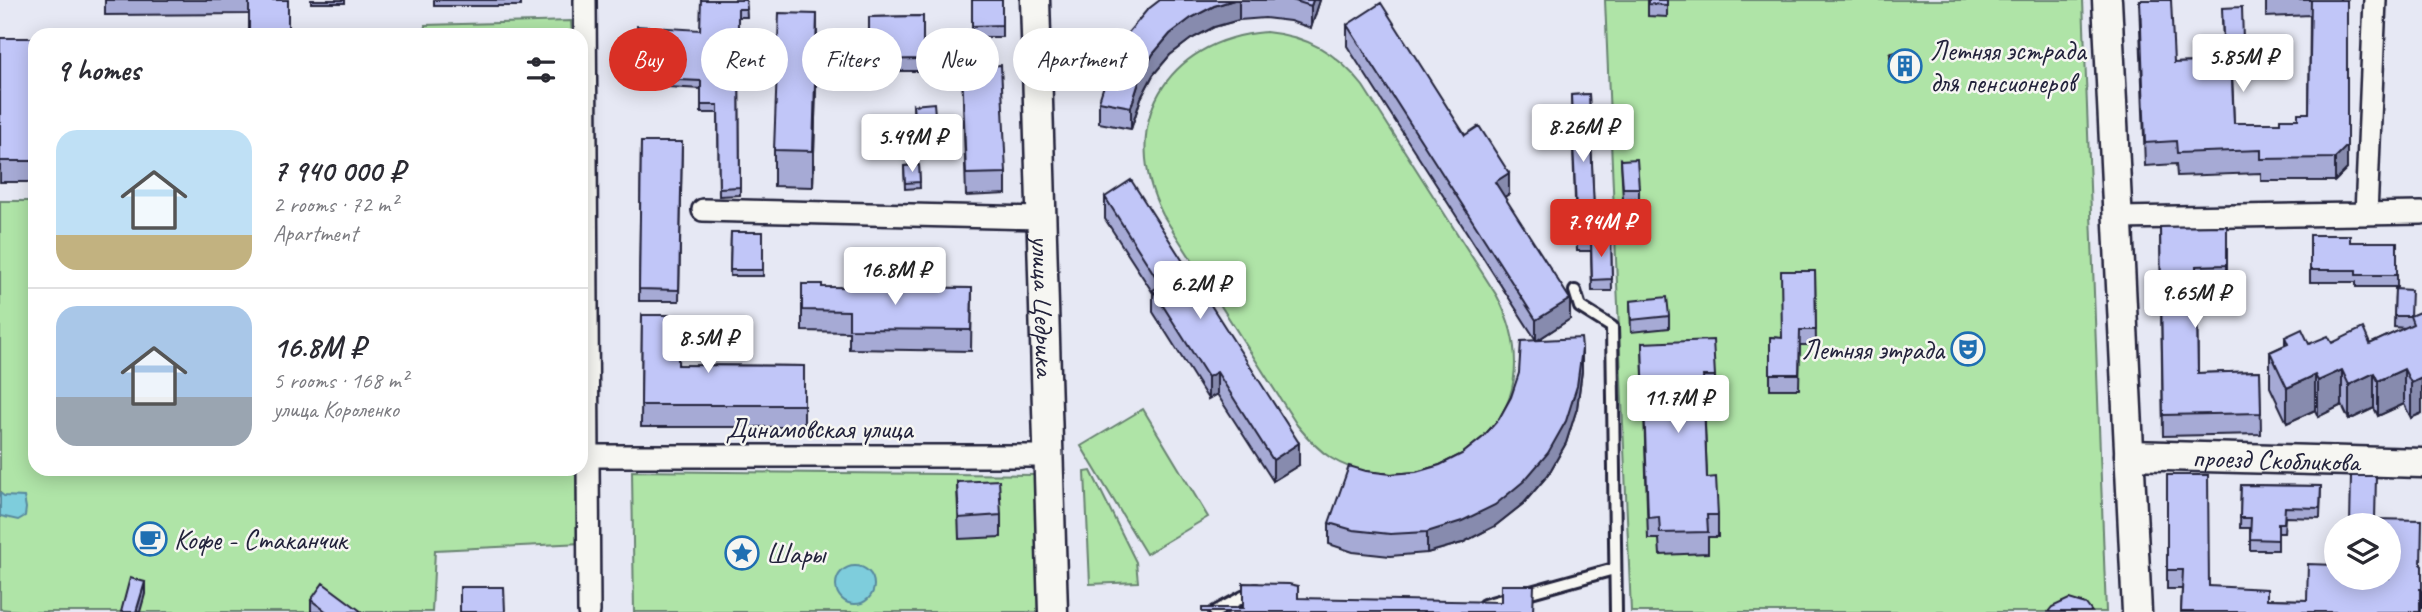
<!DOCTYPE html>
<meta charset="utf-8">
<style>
:root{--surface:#fff;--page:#f2f2f3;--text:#2b2b33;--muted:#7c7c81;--line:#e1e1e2;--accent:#d93025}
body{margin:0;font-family:Caveat,sans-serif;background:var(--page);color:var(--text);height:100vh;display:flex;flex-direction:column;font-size:26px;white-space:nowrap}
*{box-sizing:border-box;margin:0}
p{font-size:23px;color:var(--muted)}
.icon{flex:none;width:38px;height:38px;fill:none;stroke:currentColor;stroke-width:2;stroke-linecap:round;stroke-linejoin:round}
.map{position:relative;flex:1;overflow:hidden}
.panel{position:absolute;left:28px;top:28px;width:560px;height:448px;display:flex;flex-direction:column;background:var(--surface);border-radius:21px;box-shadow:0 4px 18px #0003}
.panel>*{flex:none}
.banner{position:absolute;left:609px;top:28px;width:665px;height:63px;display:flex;gap:14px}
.tools{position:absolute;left:2324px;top:513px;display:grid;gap:14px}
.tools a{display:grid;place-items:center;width:77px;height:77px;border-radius:50%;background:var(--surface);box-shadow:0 4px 18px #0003;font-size:35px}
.price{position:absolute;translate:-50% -60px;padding:0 16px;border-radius:7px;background:#fff;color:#222;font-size:23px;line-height:46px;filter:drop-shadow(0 2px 4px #0008)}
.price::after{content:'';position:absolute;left:50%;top:42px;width:21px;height:16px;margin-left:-10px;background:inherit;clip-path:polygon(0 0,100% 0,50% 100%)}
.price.active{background:var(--accent);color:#fff}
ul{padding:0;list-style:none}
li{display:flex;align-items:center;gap:21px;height:175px;padding:0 28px}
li+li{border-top:2px solid var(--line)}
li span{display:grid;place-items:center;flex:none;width:196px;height:140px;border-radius:21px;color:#555}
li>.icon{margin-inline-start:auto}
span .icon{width:84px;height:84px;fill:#fffc;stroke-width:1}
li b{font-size:30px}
h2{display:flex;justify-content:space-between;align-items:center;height:84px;padding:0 28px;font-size:30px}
.pill{padding:0 24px;border-radius:32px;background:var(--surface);box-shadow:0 4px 18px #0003;font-size:24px;line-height:63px}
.pill.active{background:var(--accent);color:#fff}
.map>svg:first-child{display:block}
.green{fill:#afe4a7;stroke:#688371;stroke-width:2}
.water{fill:#7ecddc;stroke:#59899c;stroke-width:2}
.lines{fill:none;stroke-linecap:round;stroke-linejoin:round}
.lane-casing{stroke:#22223b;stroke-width:16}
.street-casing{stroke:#22223b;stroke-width:26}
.secondary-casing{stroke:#22223b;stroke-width:33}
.lane{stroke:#f6f6f2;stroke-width:10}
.street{stroke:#f6f6f2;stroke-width:21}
.secondary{stroke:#f6f6f2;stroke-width:28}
.wall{fill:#a6aad5;stroke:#22223b;stroke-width:2}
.shaded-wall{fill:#878bae;stroke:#22223b;stroke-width:2}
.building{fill:#c1c6f8;stroke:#22223b;stroke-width:2}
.labels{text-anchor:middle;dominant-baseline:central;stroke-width:5;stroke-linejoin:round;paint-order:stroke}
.poi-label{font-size:28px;fill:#22223b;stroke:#f6f6f2;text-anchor:start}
.street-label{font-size:28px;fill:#22223b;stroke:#f6f6f2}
</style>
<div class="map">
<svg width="2422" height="612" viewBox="0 0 2422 612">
<rect width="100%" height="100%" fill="#e6e8f4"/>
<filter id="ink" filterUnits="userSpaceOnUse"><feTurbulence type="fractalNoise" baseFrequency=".0143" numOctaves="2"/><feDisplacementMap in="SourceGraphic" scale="14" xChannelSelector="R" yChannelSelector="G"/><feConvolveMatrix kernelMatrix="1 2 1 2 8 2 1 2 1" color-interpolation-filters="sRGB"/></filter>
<g filter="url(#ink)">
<path class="green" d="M1605,0h478l23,612h-475z
M571,21l1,14h-147v-10z
M1266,32c42,4 71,21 97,54l134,210c25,47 27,103 -14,143 -7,7 -15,18 -24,21 -9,5 -21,6 -31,9 -10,3 -20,7 -31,9 -6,1 -14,-2 -21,-3 -39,-9 -54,-19 -79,-50l-134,-210c-46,-90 2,-175 103,-183z
M0,201h35v268h545l2,74 -147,7 -3,62h-401l-31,-3z
M1143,409l65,108 -62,37 -65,-108z
M632,471l407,4 -1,137h-404z
M1091,471l45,91 2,20 -48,2 -5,-112z"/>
<path class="water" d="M0,493l4,3 20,1 2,11 -1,8 -7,4 -18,-4z
M836 585a19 19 0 1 1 38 0a19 19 0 1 1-38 0Z"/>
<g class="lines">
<defs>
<path id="lane" d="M1575,291l5,16 32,20 4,285
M1484,605l130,-36
M1215,612l41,-22"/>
<path id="street" d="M585,0l4,612
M703,210l338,8
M2366,214l9,-214
M2118,218l304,-5
M590,456h458"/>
<g id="secondary">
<path id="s1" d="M1035,0l18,612"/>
<path d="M2107,0l30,612"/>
<path id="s2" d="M2129,455l293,8"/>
</g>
</defs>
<use href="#lane" class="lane-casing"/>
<use href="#street" class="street-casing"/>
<use href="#secondary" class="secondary-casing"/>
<use href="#lane" class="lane"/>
<use href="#street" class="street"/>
<use href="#secondary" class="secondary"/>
</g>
<path class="wall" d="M105,0h183l-39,14 -144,1z
M311,0h34v3h-34z
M434,0h87v6h-87z
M746,0l1,17h-9v28h11v27h-10l1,123 -21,1 -1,-83h-17v-24l-67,-4v-7l66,-48z
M972,0h30v37h-30z
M1160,0h160l-9,28 -21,-7 -25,-3 -26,2 -25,7 -23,12 -21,16 -17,20 -12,23 -10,31 -32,-6v-22z
M1648,0h19v17l-19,-1z
M2139,0l35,63 50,-2 -2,-41 21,21 25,-1v30l-36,2 2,51h46l18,-4 11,-6 1,-98 -44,2v-17h81v169l-12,12h-74v-8l-84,3 -1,-12 -31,2z
M923,16v55h-54v-54z
M1347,25l118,110 44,59 -5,3 66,122 -32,21 44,31 -5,37 -11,35 -18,32 -24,28 -29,23 -33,17 -35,10 -37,3 -37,-4 -24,-8v-21l37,-52 25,3 25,-2 24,-7 22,-11 20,-16 17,-19 12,-22 25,-57 -189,-294z
M0,38h35v144h-35z
M817,50l-4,137 -39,-1v-36z
M1890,53l24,15 -6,15 -18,-24z
M962,67l44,106v21l-40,2z
M1589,94l6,145h16l1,52h-20l-1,-40h-14l-6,-156z
M913,105l23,21v12l-21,2z
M641,142h41l-3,159h-40z
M1621,160l18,28v11l-16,1z
M919,165l1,23 -15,1 -1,-23z
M1105,197l194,268 -26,16 -56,-87 -9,5 -55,-87v-19l-48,-74z
M2227,226v61h-30l1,86 62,-2 1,63 -98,2 -3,-209z
M731,232h32v44h-33z
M2310,235l40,7h47v45h-41v-5h-46z
M1815,271l1,74h-16l-1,44h-29v-52l12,1z
M802,284l20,3 150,1 -1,63 -122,-2v-17l-47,-1z
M2395,289l16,27 11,-5v102l-11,5 -7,-14 -26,12 -4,-8 -25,12 -7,-15 -24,12 -3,-7 -28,13 -17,-36v-35l15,-7v-8l24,7 23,-1 38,1 35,-16 -11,-1z
M1630,301l39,15v12l-38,4z
M642,315l37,50 125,1v61h-163z
M1642,343l73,33v22h-11l3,80 11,37v22h-10v16l-48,2 -1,-16h-11z
M2167,475l42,111 58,13 40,1 82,-22 -13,-59 46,47v42l-241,4 1,-23h-15z
M957,482l44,33v22l-42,2z
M2241,485l80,1 -1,32 -35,-1 -1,16h-6v17h-28v-22h-10z
M311,600l51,12h-51z"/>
<path class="shaded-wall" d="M1234,0h5v20l-25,7 -23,12 -21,16 -17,20 -12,23 -10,31v-22l10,-31 12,-22 17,-20 21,-16 23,-12z
M1313,0h7l-9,28v-22z
M2347,0v169l-12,12v-23z
M817,14v36l-4,137v-36z
M1914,62v6l-6,15v-6z
M1509,173v21l-14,9v-21z
M1570,299v20l-34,22v-21z
M1582,349v22l-5,37 -11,35 -18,32 -24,28 -29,23 -33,17 -35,10v-21z
M2404,369v35l-26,12v-35z
M2342,370v35l-24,12v-36z
M1217,372v22l-9,5v-22z
M2374,373v35l-25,12v-35z
M2315,375v35l-28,13v-35z
M2422,378v35l-11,5v-35z
M1299,443v22l-26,16v-21z
M145,582v12l-5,18h-4z"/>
<path class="building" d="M249,0h39v35h-39z
M701,0h45l1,9h-9v36h11v19h-10l1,123 -21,1 -1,-83h-17v-24l-67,-3 3,-52 63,4z
M972,0h30v25l-30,1z
M1160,0h74l-20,6 -23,12 -21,16 -17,20 -12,22 -10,31 -32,-6 12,-38 15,-28 21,-25z
M1292,0h21l-2,6z
M1648,0h19v5l-19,-1z
M2140,0h31l3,63 57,-2 3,62h46v-4h18v-6h11l2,-113h36v146l-12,12 -74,1v-9l-84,3 -1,-12 -31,2z
M1381,3l84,132 14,-9 30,47 -14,9 75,117 -34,21 -189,-295z
M2242,7l1,34 25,-1v19l-44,1 -2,-52z
M779,13l38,1 -4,137 -39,-1z
M923,16v43l-54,1v-43z
M359,28h55v7h-55z
M0,38h35v123h-35z
M1906,51l6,4 2,7 -6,15 -18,-24z
M1001,65l5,108 -40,1 -4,-107z
M1589,94l6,139 -18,1 -6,-139z
M934,103l2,23 -21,2 -2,-23z
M641,142h41l-3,148 -40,-1z
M1637,159l2,29h-16l-2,-28z
M919,165l1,17 -15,1 -1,-17z
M1131,180l168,263 -26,17 -56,-88 -9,5 -55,-87 8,-5 -56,-88z
M2227,226v39l-31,1 2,107 62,-2 1,42 -98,2 -3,-188z
M731,232h32v38h-33z
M2310,235h40v7h47v33h-41v-5h-46z
M1591,239h20l1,40 -20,1z
M1781,271h34l1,59h-16l-1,44h-29v-37l12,1z
M802,284h20v3l150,1 -1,42 -122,-1v-18l-47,-1z
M2395,289l16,1 -1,26h-16z
M1667,297l2,19 -38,4 -1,-19z
M2422,311v67l-11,5 -7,-14 -26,12 -4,-8 -25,12 -7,-15 -24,11 -3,-6 -28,13 -17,-36 18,-8 -3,-7 17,-8 7,15 19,-8 4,7 31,-15 7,16 43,-20 -3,-8z
M642,315h37l-1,50 126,1v39h-163z
M1581,338l1,11 -5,37 -11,35 -18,32 -24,28 -29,24 -33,16 -35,11 -37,2 -37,-4 -24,-7 20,-57 17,5 25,3 25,-2 24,-7 22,-11 20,-16 17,-19 12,-22 8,-24 2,-32z
M1713,340l2,36h-12l4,102 9,-1 2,38h-11l1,17 -48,1 -1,-16 -11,1 -6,-175z
M2167,475h41l1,111 58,3v10l40,1 1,-36 28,1v13h53v-53h-39l1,-49h25l-1,43 47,1 -1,45 1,1v23h-2v23h-239l2,-42h-16z
M999,480l2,35 -42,3 -2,-36z
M2241,485l80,1 -1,22 -35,-1 -1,16h-6v17l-28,-1 1,-21h-11z
M130,578l15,4 -9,30h-15z
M323,583l39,29h-35l-16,-12z
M1243,583l46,1 9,2v12l203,4v-17h33l-1,27h-331v-4h41z
M460,587h44l1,25h-45z
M2069,599l17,5 6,8h-44l4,-5z"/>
</g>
<defs>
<symbol id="building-ring" viewBox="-11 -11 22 22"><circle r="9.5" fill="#f6f6f2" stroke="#1f6fb2" stroke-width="1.5"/><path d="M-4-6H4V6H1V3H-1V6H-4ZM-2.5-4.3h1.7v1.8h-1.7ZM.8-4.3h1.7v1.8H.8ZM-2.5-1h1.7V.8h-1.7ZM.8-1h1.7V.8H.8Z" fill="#1f6fb2"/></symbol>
<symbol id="theatre-ring" viewBox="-11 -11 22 22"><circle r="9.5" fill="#f6f6f2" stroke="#1f6fb2" stroke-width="1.5"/><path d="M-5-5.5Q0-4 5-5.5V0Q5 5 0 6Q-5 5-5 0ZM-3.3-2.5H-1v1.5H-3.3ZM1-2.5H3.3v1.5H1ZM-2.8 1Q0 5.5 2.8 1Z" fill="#1f6fb2"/></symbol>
<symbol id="cafe-ring" viewBox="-11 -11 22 22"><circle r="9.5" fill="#f6f6f2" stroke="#1f6fb2" stroke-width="1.5"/><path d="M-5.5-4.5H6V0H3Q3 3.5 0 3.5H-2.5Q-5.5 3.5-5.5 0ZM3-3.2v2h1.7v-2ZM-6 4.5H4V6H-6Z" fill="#1f6fb2"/></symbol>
<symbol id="sight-ring" viewBox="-11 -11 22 22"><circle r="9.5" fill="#f6f6f2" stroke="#1f6fb2" stroke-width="1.5"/><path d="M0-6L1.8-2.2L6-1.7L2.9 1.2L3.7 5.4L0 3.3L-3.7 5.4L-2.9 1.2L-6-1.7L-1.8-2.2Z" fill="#1f6fb2"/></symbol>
</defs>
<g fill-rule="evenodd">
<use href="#building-ring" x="1886" y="47" width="38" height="38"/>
<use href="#theatre-ring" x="1949" y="330" width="38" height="38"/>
<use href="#cafe-ring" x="131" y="520" width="38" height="38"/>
<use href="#sight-ring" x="723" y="534" width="38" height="38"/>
</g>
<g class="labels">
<g class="poi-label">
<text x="1930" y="50">Летняя эстрада<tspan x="1930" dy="32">для пенсионеров</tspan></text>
<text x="1944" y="349" text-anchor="end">Летняя этрада</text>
<text x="174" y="539">Кофе - Стаканчик</text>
<text x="766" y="553">Шары</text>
</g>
<g class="street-label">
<text stroke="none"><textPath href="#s1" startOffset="306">улица Цедрика</textPath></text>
<text x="819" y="428">Динамовская улица</text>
<text stroke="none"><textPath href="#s2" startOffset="147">проезд Скобликова</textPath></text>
</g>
</g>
</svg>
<div class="tools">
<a><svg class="icon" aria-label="layers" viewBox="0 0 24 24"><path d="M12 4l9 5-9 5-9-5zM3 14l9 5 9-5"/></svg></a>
</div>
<b class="price" style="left:2243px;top:94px">5.85M ₽</b>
<b class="price" style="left:1583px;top:164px">8.26M ₽</b>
<b class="price" style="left:912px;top:174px">5.49M ₽</b>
<b class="price active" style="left:1601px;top:259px">7.94M ₽</b>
<b class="price" style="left:895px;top:307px">16.8M ₽</b>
<b class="price" style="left:1200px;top:321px">6.2M ₽</b>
<b class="price" style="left:2195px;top:330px">9.65M ₽</b>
<b class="price" style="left:708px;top:375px">8.5M ₽</b>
<b class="price" style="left:1678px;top:435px">11.7M ₽</b>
<div class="banner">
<a class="pill active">Buy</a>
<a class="pill">Rent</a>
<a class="pill">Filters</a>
<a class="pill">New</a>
<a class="pill">Apartment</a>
</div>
<section class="panel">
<h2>9 homes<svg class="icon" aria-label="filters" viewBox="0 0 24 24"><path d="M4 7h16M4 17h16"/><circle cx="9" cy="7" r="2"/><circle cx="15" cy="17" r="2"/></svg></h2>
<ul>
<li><span style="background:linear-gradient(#bfe0f5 75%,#c2b280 0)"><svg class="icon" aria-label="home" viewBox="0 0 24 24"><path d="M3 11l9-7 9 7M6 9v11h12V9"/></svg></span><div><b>7 940 000 ₽</b><p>2 rooms · 72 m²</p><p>Apartment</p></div></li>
<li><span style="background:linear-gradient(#a9c7e8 65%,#9aa5b1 0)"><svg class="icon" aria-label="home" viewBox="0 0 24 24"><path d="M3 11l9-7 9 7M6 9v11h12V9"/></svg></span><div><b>16.8M ₽</b><p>5 rooms · 168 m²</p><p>улица Короленко</p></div></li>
</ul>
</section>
</div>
